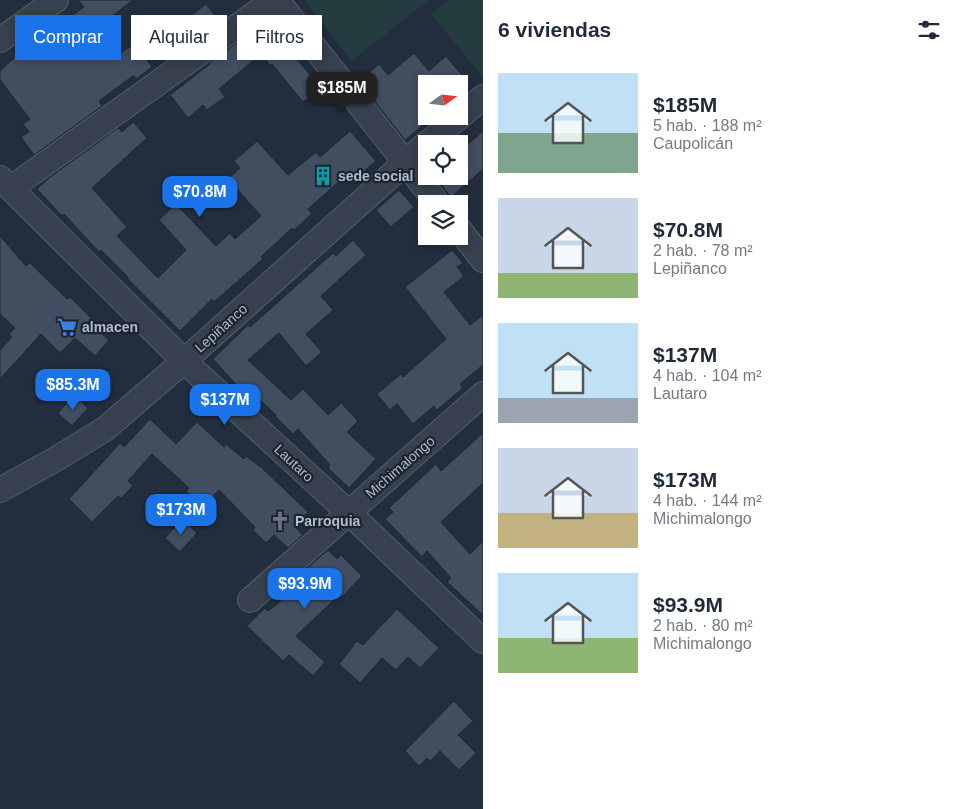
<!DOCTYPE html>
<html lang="es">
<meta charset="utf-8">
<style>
:root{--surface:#fff;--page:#f6f6f7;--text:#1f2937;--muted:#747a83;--accent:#1a73e8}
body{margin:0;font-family:Arial,sans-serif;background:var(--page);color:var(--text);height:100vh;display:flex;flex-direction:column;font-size:19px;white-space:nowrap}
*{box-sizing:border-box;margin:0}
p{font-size:16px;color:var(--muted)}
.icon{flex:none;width:28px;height:28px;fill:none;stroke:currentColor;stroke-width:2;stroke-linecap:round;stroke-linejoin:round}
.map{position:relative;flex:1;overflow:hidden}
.panel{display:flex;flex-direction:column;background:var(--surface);width:475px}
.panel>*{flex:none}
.top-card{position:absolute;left:15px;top:15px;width:392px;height:45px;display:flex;gap:10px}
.needle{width:32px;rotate:75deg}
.controls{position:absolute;left:418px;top:75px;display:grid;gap:10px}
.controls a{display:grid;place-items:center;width:50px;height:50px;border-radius:0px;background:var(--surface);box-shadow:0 2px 8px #0003;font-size:25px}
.price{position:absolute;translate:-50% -42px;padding:0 11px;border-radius:10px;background:var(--accent);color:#fff;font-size:16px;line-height:32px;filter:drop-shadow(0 1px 2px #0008)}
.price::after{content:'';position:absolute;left:50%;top:30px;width:15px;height:11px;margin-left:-8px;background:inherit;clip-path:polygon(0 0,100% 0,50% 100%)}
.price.current{background:#222;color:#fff}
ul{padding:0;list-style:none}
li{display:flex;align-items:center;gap:15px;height:125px;padding:0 15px}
li span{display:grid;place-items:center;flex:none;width:140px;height:100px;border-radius:0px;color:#555}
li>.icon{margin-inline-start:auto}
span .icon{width:60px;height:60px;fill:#fffc;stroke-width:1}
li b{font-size:21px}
h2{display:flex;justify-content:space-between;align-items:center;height:60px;padding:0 15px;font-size:21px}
.tag{padding:0 18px;border-radius:0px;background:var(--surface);box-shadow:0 2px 8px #0003;font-size:18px;line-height:45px}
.tag.current{background:var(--accent);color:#fff}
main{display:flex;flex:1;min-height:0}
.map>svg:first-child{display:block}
.green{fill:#243b3f}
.building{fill:#414e60;stroke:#1d2734}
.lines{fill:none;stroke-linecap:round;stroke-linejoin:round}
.minor-casing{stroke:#545e6b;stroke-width:26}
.minor{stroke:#36404e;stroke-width:24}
.labels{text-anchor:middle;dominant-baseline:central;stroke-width:4.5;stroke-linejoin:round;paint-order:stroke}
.poi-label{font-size:14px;font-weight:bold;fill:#b2bbc9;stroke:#1b2532;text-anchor:start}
.street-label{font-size:14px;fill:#b2bbc9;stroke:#1b2532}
</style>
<main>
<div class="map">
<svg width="483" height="809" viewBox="0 0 483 809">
<rect width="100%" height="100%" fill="#222e3e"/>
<path class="green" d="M304,0h125l-78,61z
M449,0h34v77l-52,-63z"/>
<path class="building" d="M78,0h55l-39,30 21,27 20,-14 17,24 -16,12 -2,-4 -35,26 3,5 -68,49 -13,-18 8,-5 -6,-8 7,-5 -30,-39v-9l13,-12 71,-52z
M206,4l14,18 -28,20 -13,-17z
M266,22l55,66 -18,14 -31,-38 -2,1 -9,-11 -42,35 6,8 -18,13 -4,-5 -15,13 -18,-23 40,-31 -1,-1z
M414,53l15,18 17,-15 24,29 -11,10v-11h-33v32h8l-29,24 -46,-59 20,-17 9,11z
M133,122l14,16 -55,50 35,39 -10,9 41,42 28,-28 -27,-30 17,-16 40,42 14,-13 5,6 26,-23 -33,-37 12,-11 -6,-7 23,-20 31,34 28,-23 4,5 30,-26 26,30 -20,17 -5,-7 -43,38 4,5 -18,16 -2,-2 -31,29 2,2 -49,43 -2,-3 -32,32 -53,-53 1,-1 -27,-27 -2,2 -35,-38 -2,2 -25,-27 13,-12 68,-49 4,4z
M483,131v38l-32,28 -17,-21h25v-24z
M399,190l15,17 -23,20 -15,-17z
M0,236l26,30 4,-3 37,36 3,-2 23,23 -3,3 19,17 -14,16 -20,-18 -15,15 -19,-19 -41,45v-29l12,-13 -3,-3 6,-6 -15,-14z
M353,240l13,15 -45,41 12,14 -27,24 16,18 -16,14 -27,-33 -31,27 43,40 12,-11 25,26 13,-12 17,18 -11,11 29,27 -27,29 -21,-20 2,-3 -32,-36 -5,5 -18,-18 1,-1 -30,-28 -4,4 -29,-32 35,-34 2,2 83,-74 3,3z
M452,250l11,13 -6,4 7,9 -20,16 26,33 13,-10v50l-23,19 3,4 -26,22 -3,-4 -21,18 -16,-20 -7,6 -13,-16 24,-20 2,3 43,-38 -41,-52z
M74,395l14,13 -16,18 -14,-13z
M150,419l26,25 21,-22 27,25 2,-3 18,15 2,-3 16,12 46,44 -14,14 9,9 -15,13 -14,-13 -8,8 -13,-13 2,-3 -36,-37 -16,16 -17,-15 3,-3 -37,-34 -24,27 5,5 -12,12 -3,-2 -26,26 -23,-23 51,-56 4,4z
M483,433v50l-42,39 29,32 13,-13v74l-36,-33 4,-4 -24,-27 -5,6 -37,-38 8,-7 -4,-4 47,-44 5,7z
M182,519l15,14 -17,19 -15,-14z
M328,550l9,9 4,-4 21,21 -20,21 -3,-2 -43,41 29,26 -12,14 -24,-21 -6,6 -36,-35 18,-18 3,3 8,-6 35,-34 -4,-3z
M397,609l42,39 -19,20 -12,-11 -12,13 -14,-12 -22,25 -21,-19 18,-23 6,4z
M454,701l19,20 -15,14 18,18 -17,17 -19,-19 -10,10 -3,-3 -8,8 -14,-15z"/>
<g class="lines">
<defs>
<path id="minor" d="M277,0l161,204
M0,40l56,-40
M427,144l56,-47
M0,178l184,183 164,151 135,129
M11,188l263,-188
M459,229l24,31
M0,490l56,-31 49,-30 79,-68 242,-217
M250,600l233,-206"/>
</defs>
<use href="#minor" class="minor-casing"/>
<use href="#minor" class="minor"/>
</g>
<defs>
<symbol id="building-bare" viewBox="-9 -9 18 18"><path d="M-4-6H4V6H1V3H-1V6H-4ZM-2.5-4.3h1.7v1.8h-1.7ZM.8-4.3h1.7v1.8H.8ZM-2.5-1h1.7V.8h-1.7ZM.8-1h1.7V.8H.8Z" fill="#0f9aa8" stroke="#1b2532" stroke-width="2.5" paint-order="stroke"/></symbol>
<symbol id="supermarket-bare" viewBox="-9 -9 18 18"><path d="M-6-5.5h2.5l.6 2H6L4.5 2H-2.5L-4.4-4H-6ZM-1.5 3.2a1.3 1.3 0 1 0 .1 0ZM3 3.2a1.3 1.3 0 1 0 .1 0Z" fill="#3f7fe0" stroke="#1b2532" stroke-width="2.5" paint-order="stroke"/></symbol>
<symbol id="church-bare" viewBox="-9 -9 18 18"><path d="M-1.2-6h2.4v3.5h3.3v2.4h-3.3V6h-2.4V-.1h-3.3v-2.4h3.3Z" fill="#6b7280" stroke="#1b2532" stroke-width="2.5" paint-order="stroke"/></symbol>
</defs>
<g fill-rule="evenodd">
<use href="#building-bare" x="309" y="162" width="28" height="28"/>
<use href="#supermarket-bare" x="53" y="313" width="28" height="28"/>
<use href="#church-bare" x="266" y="507" width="28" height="28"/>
</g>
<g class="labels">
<g class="poi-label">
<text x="338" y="176">sede social</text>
<text x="82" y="327">almacen</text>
<text x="295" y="521">Parroquia</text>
</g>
<g class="street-label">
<text transform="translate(221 328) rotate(-42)">Lepiñanco</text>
<text transform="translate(294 463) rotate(43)">Lautaro</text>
<text transform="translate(400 467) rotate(-41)">Michimalongo</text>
</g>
</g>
</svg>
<div class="controls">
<a><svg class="needle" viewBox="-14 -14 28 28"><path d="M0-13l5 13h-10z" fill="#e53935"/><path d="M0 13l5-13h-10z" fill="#747a83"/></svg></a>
<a><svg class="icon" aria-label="locate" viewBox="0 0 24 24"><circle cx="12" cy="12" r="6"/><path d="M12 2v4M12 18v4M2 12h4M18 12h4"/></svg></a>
<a><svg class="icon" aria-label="layers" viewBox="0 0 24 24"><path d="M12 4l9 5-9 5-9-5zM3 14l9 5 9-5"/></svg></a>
</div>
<b class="price current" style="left:342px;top:114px">$185M</b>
<b class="price" style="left:200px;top:218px">$70.8M</b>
<b class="price" style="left:73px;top:411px">$85.3M</b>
<b class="price" style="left:225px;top:426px">$137M</b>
<b class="price" style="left:181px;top:536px">$173M</b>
<b class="price" style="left:305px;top:610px">$93.9M</b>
<div class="top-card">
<a class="tag current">Comprar</a>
<a class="tag">Alquilar</a>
<a class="tag">Filtros</a>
</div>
</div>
<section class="panel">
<h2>6 viviendas<svg class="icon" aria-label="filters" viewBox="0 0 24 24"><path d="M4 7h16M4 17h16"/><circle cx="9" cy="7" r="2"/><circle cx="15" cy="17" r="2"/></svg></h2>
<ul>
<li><span style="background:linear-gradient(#bfe0f5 60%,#7fa58c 0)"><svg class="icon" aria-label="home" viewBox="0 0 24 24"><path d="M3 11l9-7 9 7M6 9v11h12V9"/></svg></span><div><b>$185M</b><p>5 hab. · 188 m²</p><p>Caupolicán</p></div></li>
<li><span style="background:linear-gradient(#c9d6e8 75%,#8fb573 0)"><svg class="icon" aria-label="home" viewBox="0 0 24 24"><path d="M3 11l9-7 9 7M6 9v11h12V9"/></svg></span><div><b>$70.8M</b><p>2 hab. · 78 m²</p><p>Lepiñanco</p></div></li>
<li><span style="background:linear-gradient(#bfe0f5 75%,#9aa5b1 0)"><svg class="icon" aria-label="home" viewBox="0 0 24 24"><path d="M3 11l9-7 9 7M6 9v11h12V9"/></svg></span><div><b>$137M</b><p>4 hab. · 104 m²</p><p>Lautaro</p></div></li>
<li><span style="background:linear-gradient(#c9d6e8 65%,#c2b280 0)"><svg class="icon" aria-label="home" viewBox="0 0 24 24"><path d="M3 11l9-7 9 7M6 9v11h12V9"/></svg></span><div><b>$173M</b><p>4 hab. · 144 m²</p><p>Michimalongo</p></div></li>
<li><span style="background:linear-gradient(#bfe0f5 65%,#8fb573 0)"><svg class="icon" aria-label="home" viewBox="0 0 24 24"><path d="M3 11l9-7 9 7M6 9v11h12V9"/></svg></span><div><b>$93.9M</b><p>2 hab. · 80 m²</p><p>Michimalongo</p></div></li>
</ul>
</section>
</main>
